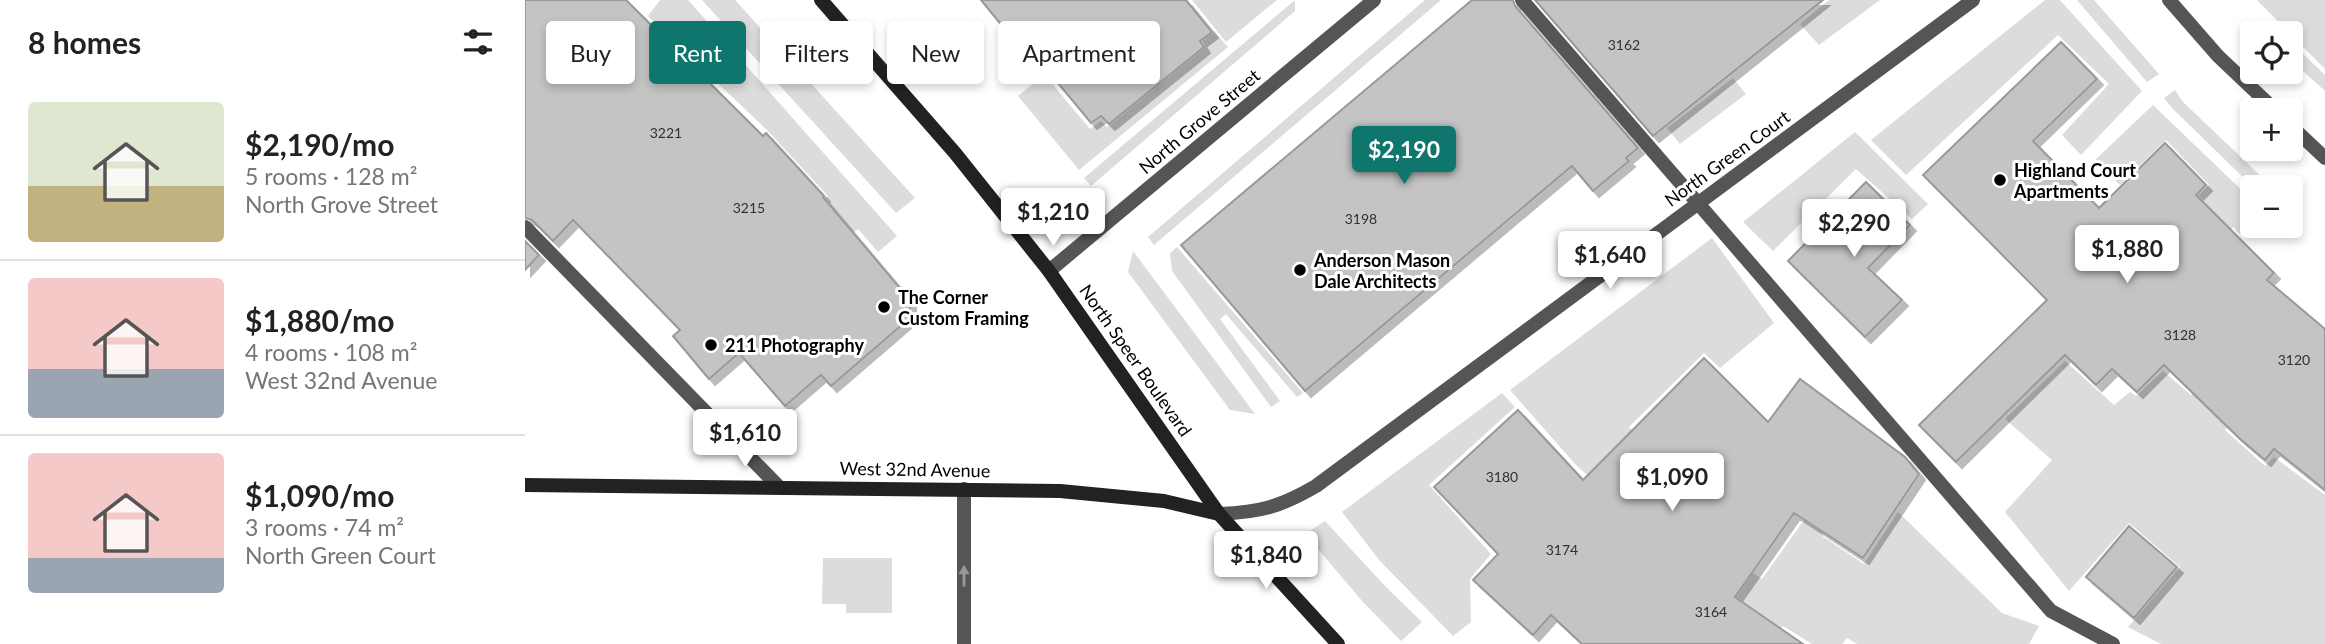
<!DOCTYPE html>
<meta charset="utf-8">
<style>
:root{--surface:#fff;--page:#f2f2f2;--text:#222;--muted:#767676;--line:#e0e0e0;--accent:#0f766e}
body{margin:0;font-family:Lato,sans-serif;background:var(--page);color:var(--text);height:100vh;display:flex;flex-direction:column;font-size:26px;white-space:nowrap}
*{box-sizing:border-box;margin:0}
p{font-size:23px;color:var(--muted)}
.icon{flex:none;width:38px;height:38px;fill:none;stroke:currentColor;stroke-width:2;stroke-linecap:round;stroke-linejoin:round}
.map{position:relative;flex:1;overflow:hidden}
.sheet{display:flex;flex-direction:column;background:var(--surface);width:525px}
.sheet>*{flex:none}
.banner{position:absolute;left:21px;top:21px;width:665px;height:63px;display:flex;gap:14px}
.tools{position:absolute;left:1715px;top:21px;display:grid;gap:14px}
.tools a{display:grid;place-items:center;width:63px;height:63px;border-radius:7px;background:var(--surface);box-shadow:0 4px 10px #0003;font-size:35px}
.price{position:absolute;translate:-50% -60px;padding:0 16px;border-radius:7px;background:#fff;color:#222;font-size:23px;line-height:46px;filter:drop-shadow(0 2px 4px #0008)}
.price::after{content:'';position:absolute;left:50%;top:42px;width:21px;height:16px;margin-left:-10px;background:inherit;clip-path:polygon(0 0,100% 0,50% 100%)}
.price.active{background:var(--accent);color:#fff}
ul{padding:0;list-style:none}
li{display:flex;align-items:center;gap:21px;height:175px;padding:0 28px}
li+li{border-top:2px solid var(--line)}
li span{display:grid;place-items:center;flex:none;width:196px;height:140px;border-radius:7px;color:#555}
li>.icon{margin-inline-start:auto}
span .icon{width:84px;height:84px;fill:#fffc;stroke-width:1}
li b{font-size:30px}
h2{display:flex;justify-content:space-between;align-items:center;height:84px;padding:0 28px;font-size:30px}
.tag{padding:0 24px;border-radius:7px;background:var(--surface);box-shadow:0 4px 10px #0003;font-size:24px;line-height:63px}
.tag.active{background:var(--accent);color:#fff}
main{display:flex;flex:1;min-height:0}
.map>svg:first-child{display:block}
.green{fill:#dcdcdc}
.building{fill:#c4c4c4;stroke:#999;stroke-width:2;filter:url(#shadow)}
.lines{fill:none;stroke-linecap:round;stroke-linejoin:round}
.lane{stroke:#555;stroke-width:14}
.street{stroke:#555;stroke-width:14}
.secondary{stroke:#222;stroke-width:14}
.oneway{fill:#999}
.poi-dot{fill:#000;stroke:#fff;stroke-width:2.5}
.labels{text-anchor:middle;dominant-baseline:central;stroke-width:6;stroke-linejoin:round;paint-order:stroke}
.number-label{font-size:14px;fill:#313131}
.street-label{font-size:18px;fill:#000;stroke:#fff}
.poi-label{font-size:18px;font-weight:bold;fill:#000;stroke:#fff;text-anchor:start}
</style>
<main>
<section class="sheet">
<h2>8 homes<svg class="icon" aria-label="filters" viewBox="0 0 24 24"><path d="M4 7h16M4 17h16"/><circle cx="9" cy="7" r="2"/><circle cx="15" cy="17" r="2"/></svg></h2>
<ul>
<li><span style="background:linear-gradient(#dfe7d0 60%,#c2b280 0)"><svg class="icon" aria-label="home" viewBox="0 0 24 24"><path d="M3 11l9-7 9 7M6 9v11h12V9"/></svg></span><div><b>$2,190/mo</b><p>5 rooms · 128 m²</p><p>North Grove Street</p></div></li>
<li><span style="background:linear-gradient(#f6c9c9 65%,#9aa5b1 0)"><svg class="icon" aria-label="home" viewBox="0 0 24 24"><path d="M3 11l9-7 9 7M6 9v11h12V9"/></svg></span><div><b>$1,880/mo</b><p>4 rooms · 108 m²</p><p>West 32nd Avenue</p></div></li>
<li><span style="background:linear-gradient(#f6c9c9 75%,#9aa5b1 0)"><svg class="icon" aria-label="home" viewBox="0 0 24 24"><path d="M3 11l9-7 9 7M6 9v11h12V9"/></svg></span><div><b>$1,090/mo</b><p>3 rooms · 74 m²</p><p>North Green Court</p></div></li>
</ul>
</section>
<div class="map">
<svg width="1800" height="644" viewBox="0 0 1800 644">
<defs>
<filter id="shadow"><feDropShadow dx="6" dy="6" stdDeviation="0" flood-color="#0004"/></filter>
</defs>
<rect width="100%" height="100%" fill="#fff"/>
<path class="green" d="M135,0h28l209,236 -19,16 -20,-23 -13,10 -26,-33 9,-10 -62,-67 -88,-83 -85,87 -4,-5 82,-89 -23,-23z
M177,0h33l180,198 -19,15z
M667,0h85l-51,42z
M770,0v11l-204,175 -7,-8z
M900,0h16l-287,245 -6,-8z
M1304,0h51l-61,45 -19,-21z
M1520,0h15l82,91 -61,64 -19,-20 47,-51 -51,-49 -152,140 -35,-35z
M1552,0h17l65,74 -12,8z
M1732,0h68v69z
M689,31l14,16 -149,123 -61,-74 36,-30 9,11 -10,8 37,44 11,-8 6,6 98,-81 -3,-5z
M1766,42l34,33v16l-34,-31z
M1208,78l13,16 -66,50 -13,-16z
M1650,90l8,12 83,79 -6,6h-7l-81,-79 -8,-10z
M1628,105l99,95v21l-13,13 -6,-7 -21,21 -156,86 153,-149 -43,-45 -46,45 -25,-25z
M1330,132l73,72 -16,15 -56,-50 -83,82 -30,-29z
M1187,238l62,85 -54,45 -16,-15 -75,74 77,79 -37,43 -93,-84 -66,-75z
M652,247l126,146 -6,4 -71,-83 -6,5 60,82 -9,6 -99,-136 -2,-18z
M608,251l122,163 -25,-4 -102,-138z
M1701,360l19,45 -20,25 40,36 9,-9 51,38v149h-164l-33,-17 52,-60 -51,-44 -60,68 -64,-79 47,-52 -47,-41 60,-58 49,44 16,-13 6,4 27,-25 28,24z
M977,393l13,14 -86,78 62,69 -21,25 1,43 -18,14 -73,-75 -38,-49z
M1299,492l18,12 -20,32 42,28 34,-52 104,101 37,13 -10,18h-172l-10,-6 -5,6h-30l-29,-18 -10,13 -61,-53 11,-35 39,28z
M800,521l61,66 36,35 -21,19 -38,-39 -58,-68z
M298,558h69v55h-46v-9h-24z"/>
<path class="building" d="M0,0h101l137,136 3,-3 58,63 -1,1 87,103v18l-79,68 -10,-11 -36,31 -46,-53 -30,26 -36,-43 7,-6 -107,-110 -20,21 -21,-21 -7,-2z
M456,0h205l26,32 -12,9 4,6 -95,77 -8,-8 -10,7 -52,-63 -5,5z
M947,0h41l2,6 123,142 -12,10 3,3 -36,30 -21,-25 -267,225 -124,-146z
M1010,0h288l-170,136z
M1536,42l36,37 -64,62 66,67 66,-65 41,42 -10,10 78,78 -7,7 58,49v161l-51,-41 -9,11 -26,-22 -75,-73 -27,27 -25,-23 -16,16 -31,-30 -109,107 -37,-37 128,-125 -124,-125z
M1341,182l44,43 -42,43 34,32 -37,37 -77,-76z
M0,241l14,14 -14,15z
M1179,358l64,64 32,-43 105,78 14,17 -56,84 -69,-45 -59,84 68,47h-221l-31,-29 -18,20 -60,-55 25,-26 -64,-67 84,-77 65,70z
M1604,526l48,41 -43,51 -48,-41z"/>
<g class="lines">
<path class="lane" d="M997,0l529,611 62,33
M0,227l254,260
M439,644v-155"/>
<path class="street" d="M1644,0l49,56 57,54
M1766,126l34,32
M524,271l325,-271
M694,514c42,-2 61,-7 97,-28l657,-486"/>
<path class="secondary" d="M296,0l134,153 94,118 170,243 119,130
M0,485l535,6 104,10 55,13"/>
</g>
<defs><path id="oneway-solid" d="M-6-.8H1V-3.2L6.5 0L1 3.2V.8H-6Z" transform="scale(1.75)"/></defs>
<use class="oneway" href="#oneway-solid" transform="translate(439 576) rotate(-90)"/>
<g class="poi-dot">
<circle cx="1475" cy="180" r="7"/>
<circle cx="775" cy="270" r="7"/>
<circle cx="359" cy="307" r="7"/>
<circle cx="186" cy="345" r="7"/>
</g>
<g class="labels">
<g class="number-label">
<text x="1099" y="44">3162</text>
<text x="141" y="132">3221</text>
<text x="224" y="207">3215</text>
<text x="836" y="218">3198</text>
<text x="1655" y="334">3128</text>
<text x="1769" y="359">3120</text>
<text x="977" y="476">3180</text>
<text x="1037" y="549">3174</text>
<text x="1186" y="611">3164</text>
</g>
<g class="street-label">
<text transform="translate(674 121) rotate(-40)">North Grove Street</text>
<text transform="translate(1202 158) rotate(-36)">North Green Court</text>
<text transform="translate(611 360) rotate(55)">North Speer Boulevard</text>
<text transform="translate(390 469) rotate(1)">West 32nd Avenue</text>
</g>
<g class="poi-label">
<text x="1489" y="170">Highland Court<tspan x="1489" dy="21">Apartments</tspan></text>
<text x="789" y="260">Anderson Mason<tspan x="789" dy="21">Dale Architects</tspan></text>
<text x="373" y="297">The Corner<tspan x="373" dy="21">Custom Framing</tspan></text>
<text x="200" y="345">211 Photography</text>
</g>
</g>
</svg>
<div class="tools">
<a><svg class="icon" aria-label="locate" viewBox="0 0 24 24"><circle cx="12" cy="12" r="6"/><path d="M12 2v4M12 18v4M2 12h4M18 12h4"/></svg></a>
<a>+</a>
<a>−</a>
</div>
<b class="price active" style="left:879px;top:186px">$2,190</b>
<b class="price" style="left:528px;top:248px">$1,210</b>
<b class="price" style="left:1329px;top:259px">$2,290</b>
<b class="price" style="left:1602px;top:285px">$1,880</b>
<b class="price" style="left:1085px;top:291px">$1,640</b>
<b class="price" style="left:220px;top:469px">$1,610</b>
<b class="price" style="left:1147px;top:513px">$1,090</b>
<b class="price" style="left:741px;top:591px">$1,840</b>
<div class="banner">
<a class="tag">Buy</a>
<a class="tag active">Rent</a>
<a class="tag">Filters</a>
<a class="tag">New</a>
<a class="tag">Apartment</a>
</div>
</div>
</main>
